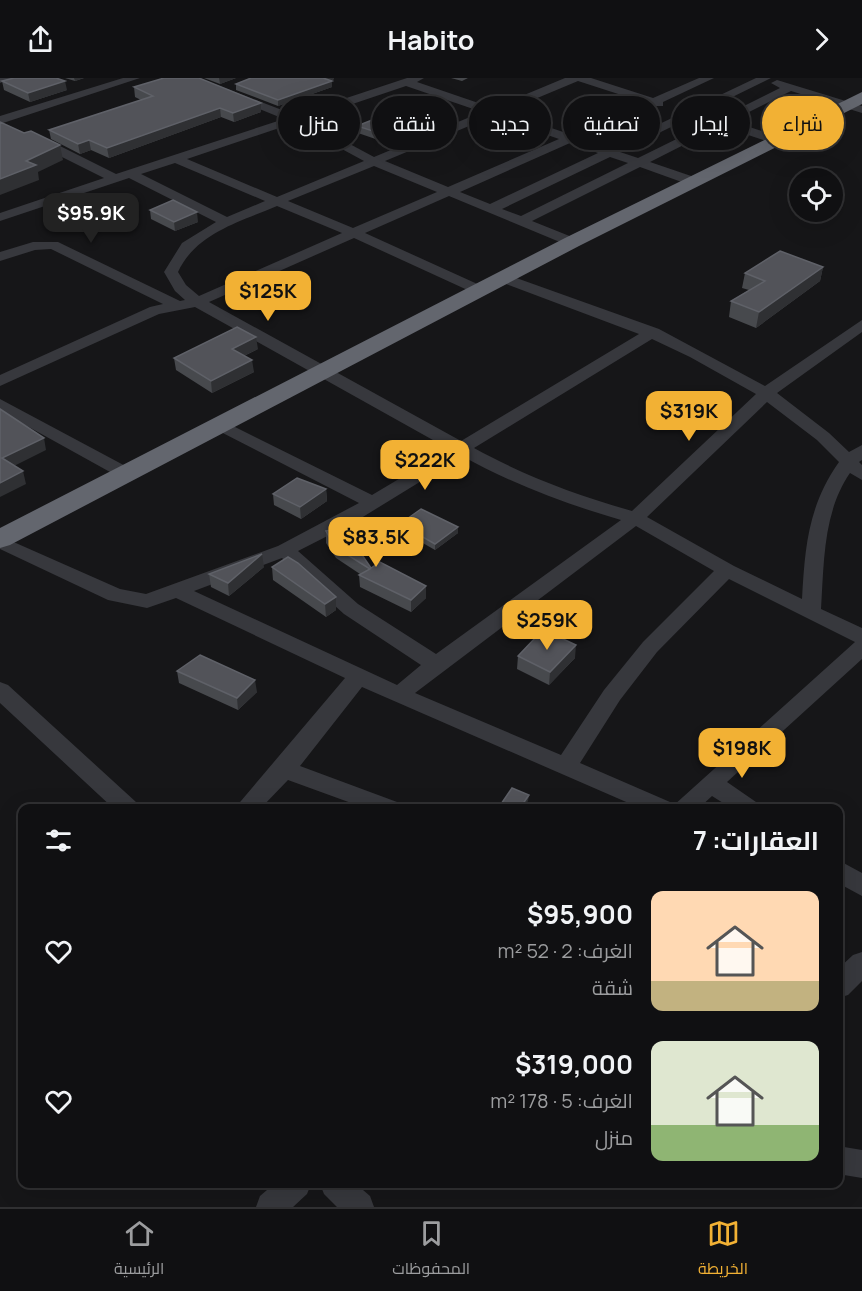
<!DOCTYPE html>
<html lang="ar">
<meta charset="utf-8">
<style>
:root{--surface:#101012;--page:#19191b;--text:#f1f3f6;--muted:#9c9d9f;--line:#303032;--accent:#f2b134}
body{margin:0;font-family:Manrope,Cairo,sans-serif;background:var(--page);color:var(--text);direction:rtl;height:100vh;display:flex;flex-direction:column;font-size:22px;white-space:nowrap}
*{box-sizing:border-box;margin:0}
p{font-size:20px;color:var(--muted)}
.icon{flex:none;width:33px;height:33px;fill:none;stroke:currentColor;stroke-width:2;stroke-linecap:round;stroke-linejoin:round}
.map{position:relative;flex:1;overflow:hidden;direction:ltr}
.sheet{position:absolute;left:18px;top:726px;width:825px;height:384px;display:flex;flex-direction:column;background:var(--surface);border-radius:12px;box-shadow:0 6px 24px #0002,0 0 0 2px var(--line);direction:rtl}
.sheet>*{flex:none}
.guide{position:absolute;left:18px;top:18px;width:826px;height:54px;direction:rtl;display:flex;gap:12px}
.tools{position:absolute;left:789px;top:90px;display:grid;gap:12px}
.tools a{display:grid;place-items:center;width:54px;height:54px;border-radius:50%;background:var(--surface);box-shadow:0 6px 24px #0002,0 0 0 2px var(--line);font-size:30px}
.price{position:absolute;translate:-50% -51px;padding:0 14px;border-radius:12px;background:var(--accent);color:#111;font-size:20px;line-height:39px;filter:drop-shadow(0 2px 3px #0008)}
.price::after{content:'';position:absolute;left:50%;top:36px;width:18px;height:14px;margin-left:-9px;background:inherit;clip-path:polygon(0 0,100% 0,50% 100%)}
.price.selected{background:#222;color:#fff}
ul{padding:0;list-style:none}
li{display:flex;align-items:center;gap:18px;height:150px;padding:0 24px}
li span{display:grid;place-items:center;flex:none;width:168px;height:120px;border-radius:12px;color:#555}
li>.icon{margin-inline-start:auto}
span .icon{width:72px;height:72px;fill:#fffc;stroke-width:1}
li b{font-size:26px}
h2{display:flex;justify-content:space-between;align-items:center;height:72px;padding:0 24px;font-size:26px}
.chip{padding:0 21px;border-radius:27px;background:var(--surface);box-shadow:0 6px 24px #0002,0 0 0 2px var(--line);font-size:21px;line-height:54px}
.chip.selected{background:var(--accent);color:#111}
header{display:flex;justify-content:space-between;align-items:center;height:78px;padding:0 24px;background:var(--surface);font-size:27px;font-weight:700}
.tabs{display:flex;justify-content:space-around;align-items:center;height:84px;border-top:2px solid var(--line);background:var(--surface);font-size:16px;color:var(--muted)}
.tabs a{display:grid;justify-items:center;gap:3px}
.tabs .selected{color:var(--accent)}
.map>svg:first-child{display:block}
.lines{fill:none;stroke-linecap:round;stroke-linejoin:round}
.minor{fill:#37383d;fill-rule:evenodd}
.highway{fill:#63666e;fill-rule:evenodd}
.wall{fill:#47494d}
.shaded-wall{fill:#2f3033}
.building{fill:#525359;stroke:#5f6168;stroke-width:1.5}
</style>
<header><svg class="icon" aria-label="forward" viewBox="0 0 24 24"><path d="M9 5l7 7-7 7"/></svg>Habito<svg class="icon" aria-label="share" viewBox="0 0 24 24"><path d="M12 15V3M7 8l5-5 5 5M5 13v7h14v-7"/></svg></header>
<div class="map">
<svg width="862" height="1129" viewBox="0 0 862 1129">
<rect width="100%" height="100%" fill="#161618"/>
<g class="lines">
<path class="minor" d="M0,0h13l-13,5z
M123,0h17l-140,46v-8z
M183,0h16l96,37 112,-37h17l-7,4 76,26 72,-30h26l62,20 46,-20h15l-51,24v4h-9l-73,32 28,10 147,-70h15l-151,74 18,6 73,-36v-5l9,1 60,-30 -9,-5 6,-3 85,26v7l-71,-22 -60,30 49,16v6h-8l-51,-17 -71,36 50,17v6h-10l-50,-18 -108,54 45,18v6h-10l-118,-49 -84,37 119,54 2,3 -2,3h-10l-120,-55 -145,64 252,139 178,-107 -141,-53 -2,-3 2,-3h10l151,54 106,57 97,-66v12l-85,61 52,40 20,19 13,-7v15l-3,2 3,3v15l-12,-7c-27,39 -26,90 -29,136l41,19v31l-135,123 29,20 4,6h-29l-19,-12 -13,12h-59l-278,-121 -62,79 97,36 4,6h-36l-77,-28 -27,28h-26l110,-130 -169,-80 -29,10 -39,-8 -108,-51v-13l120,53 26,5 132,-48 81,-43 -146,-75 -3,-4 3,-4 6,-1 153,76 77,-46 -254,-142 -36,7 -159,72v-11l150,-68 13,-3 -112,-55 -16,1 -35,11v-9l33,-10h25l122,59 5,-1 -10,-9 -11,-19 18,-29 34,-21 -87,-44 -129,43v-8l104,-35 -72,-36v-6h8l76,38 168,-55zM578,3l65,21 -74,32 -65,-22zM406,8l76,26 -108,45 -69,-37zM493,38l66,23 -111,48 -63,-26zM294,45l70,38 -87,36 -90,-38zM570,65l28,10 -108,51 -30,-12zM610,79l18,6 -107,53 -19,-7zM175,85l90,38 -38,16 -86,-43zM374,88l63,26 -84,36 -65,-27zM277,128l65,27 -143,63 -13,-11 -8,-13c18,-39 62,-50 99,-66zM652,261l38,18 66,37 -124,117c-58,-17 -105,-34 -158,-63zM767,324l50,38 22,22c-31,44 -34,85 -37,137l-68,-33 -87,-49zM462,378c53,29 101,47 159,64l-185,134 -78,-50 -60,-53 55,-28zM636,448l78,45 -71,71 -39,48 -43,65 -146,-62zM282,480l62,56 77,51 -24,20 -203,-94zM729,501l126,63 -182,164 -3,-4 -90,-39 40,-63 37,-48z
M0,321l131,70 3,4 -3,4h-12l-119,-66z
M0,604l8,3 128,117 4,6h-27l-113,-105z
M838,782l24,13v23l-24,-13z
M862,874v29l-14,14 -10,3v-29l15,-14z
M838,1068l24,4v28l-24,-4z
M274,1106h37l-4,10 -14,13h-37l4,-11z
M320,1106h36l14,12 4,11h-37l-13,-13z"/>
<path class="highway" d="M862,14v12l-283,142 -569,299 -10,3v-20l565,-290z"/>
</g>
<path class="wall" d="M65,0h19l-9,3z
M204,0h32l-16,6z
M451,0h17l-6,3z
M334,1l-3,2 1,6 -54,19 -42,-16v-6z
M2,3l65,9 -37,12 -26,-12z
M134,9l127,25 -27,10 -13,-5 -112,41 -18,-8 -11,4 -29,-15 -2,-9 92,-30 -6,-3z
M357,48l77,3 -41,16 -35,-12z
M150,132l48,12 -23,9 -24,-12z
M823,189l-3,14 -64,47 -27,-11 2,-16 18,-11 -7,-2 3,-15z
M258,271l-14,7 10,16 -42,21 -36,-23 -2,-12z
M326,411l1,12 -26,18 -27,-14 -1,-11z
M400,446l58,9 -23,17 -35,-20z
M326,453l45,37 55,30 -15,14 -51,-25 -1,-12 1,-1 -24,-16 -10,-15z
M264,489l-35,29 -18,-9 -2,-13z
M272,489l64,43 -10,7 -53,-37z
M518,578l57,2 -26,27 -32,-16z
M177,593l80,21 -19,18 -59,-27z"/>
<path class="shaded-wall" d="M74,0h10l-9,3z
M219,0h17l-16,6z
M323,0h11v1l-11,5z
M65,3l2,9 -37,12 -2,-9z
M332,3v6l-54,19v-6z
M261,25v9l-27,10 -1,-9z
M220,30l1,9 -112,41 -2,-10z
M434,44v7l-41,16 -1,-8z
M89,62l2,10 -11,4 -2,-10z
M60,67l3,15 -25,12 1,8 -39,15v-16l26,-18z
M197,134l1,10 -23,9 -1,-9z
M823,189l-3,14 -64,47 3,-16z
M256,259l2,12 -25,12 -1,-12z
M252,282l2,12 -42,21 -1,-12z
M44,360l2,12 -40,20 -4,-12z
M23,393l3,13 -26,13v-14z
M326,411l1,12 -26,18 -1,-12z
M458,449v6l-23,17v-6z
M262,476l2,13 -35,29 -1,-13z
M426,508v12l-15,14v-12z
M336,519v13l-10,7 -1,-13z
M576,567l-1,13 -26,27 1,-13z
M255,602l2,12 -19,18 -1,-12z
M529,717l-1,6 -4,7h-4z"/>
<path class="building" d="M14,0h42l9,3 -37,12 -26,-12z
M164,0h35l62,25 -28,10 -13,-5 -113,40 -18,-8 -11,4 -29,-14 104,-34 -19,-9z
M251,0h72l9,3 -54,19 -42,-16z
M400,31l34,13 -42,15 -35,-11z
M0,44l24,11 7,-2 29,14 -34,16 10,4 -36,14z
M173,122l24,12 -23,10 -24,-12z
M780,173l43,16 -64,45 -28,-11 34,-20 -20,-8z
M237,249l19,10 -24,12 20,11 -41,21 -37,-23z
M0,331l44,29 -42,20 21,13 -23,12z
M297,400l29,11 -26,18 -27,-13z
M421,431l37,18 -23,17 -35,-20z
M343,449l28,41 9,-6 46,24 -15,14 -52,-25 11,-6 -35,-22 -9,-16z
M262,476l-34,29 -19,-9z
M288,479l10,6 38,34 -11,7 -53,-37z
M544,552l32,15 -26,27 -32,-16 20,-21 3,2z
M200,577l55,25 -18,18 -60,-27z
M512,710l17,7 -9,13h-16l-5,-1z"/>
</svg>
<div class="tools">
<a><svg class="icon" aria-label="locate" viewBox="0 0 24 24"><circle cx="12" cy="12" r="6"/><path d="M12 2v4M12 18v4M2 12h4M18 12h4"/></svg></a>
</div>
<b class="price selected" style="left:91px;top:166px">$95.9K</b>
<b class="price" style="left:268px;top:244px">$125K</b>
<b class="price" style="left:689px;top:364px">$319K</b>
<b class="price" style="left:425px;top:413px">$222K</b>
<b class="price" style="left:376px;top:490px">$83.5K</b>
<b class="price" style="left:547px;top:573px">$259K</b>
<b class="price" style="left:742px;top:701px">$198K</b>
<div class="guide">
<a class="chip selected">شراء</a>
<a class="chip">إيجار</a>
<a class="chip">تصفية</a>
<a class="chip">جديد</a>
<a class="chip">شقة</a>
<a class="chip">منزل</a>
</div>
<section class="sheet">
<h2>العقارات: 7<svg class="icon" aria-label="filters" viewBox="0 0 24 24"><path d="M4 7h16M4 17h16"/><circle cx="9" cy="7" r="2"/><circle cx="15" cy="17" r="2"/></svg></h2>
<ul>
<li><span style="background:linear-gradient(#ffd9b3 75%,#c2b280 0)"><svg class="icon" aria-label="home" viewBox="0 0 24 24"><path d="M3 11l9-7 9 7M6 9v11h12V9"/></svg></span><div><b>$95,900</b><p>الغرف: 2 · 52 m²</p><p>شقة</p></div><svg class="icon" aria-label="heart" viewBox="0 0 24 24"><path d="M12 20l-8-8c-3-5 5-10 8-4 3-6 11-1 8 4z"/></svg></li>
<li><span style="background:linear-gradient(#dfe7d0 70%,#8fb573 0)"><svg class="icon" aria-label="home" viewBox="0 0 24 24"><path d="M3 11l9-7 9 7M6 9v11h12V9"/></svg></span><div><b>$319,000</b><p>الغرف: 5 · 178 m²</p><p>منزل</p></div><svg class="icon" aria-label="heart" viewBox="0 0 24 24"><path d="M12 20l-8-8c-3-5 5-10 8-4 3-6 11-1 8 4z"/></svg></li>
</ul>
</section>
</div>
<nav class="tabs">
<a class="selected"><svg class="icon" aria-label="map" viewBox="0 0 24 24"><path d="M3 6l6-2 6 2 6-2v14l-6 2-6-2-6 2zM9 4v14M15 6v14"/></svg>الخريطة</a>
<a><svg class="icon" aria-label="saved" viewBox="0 0 24 24"><path d="M7 4h10v16l-5-4-5 4z"/></svg>المحفوظات</a>
<a><svg class="icon" aria-label="home" viewBox="0 0 24 24"><path d="M3 11l9-7 9 7M6 9v11h12V9"/></svg>الرئيسية</a>
</nav>
